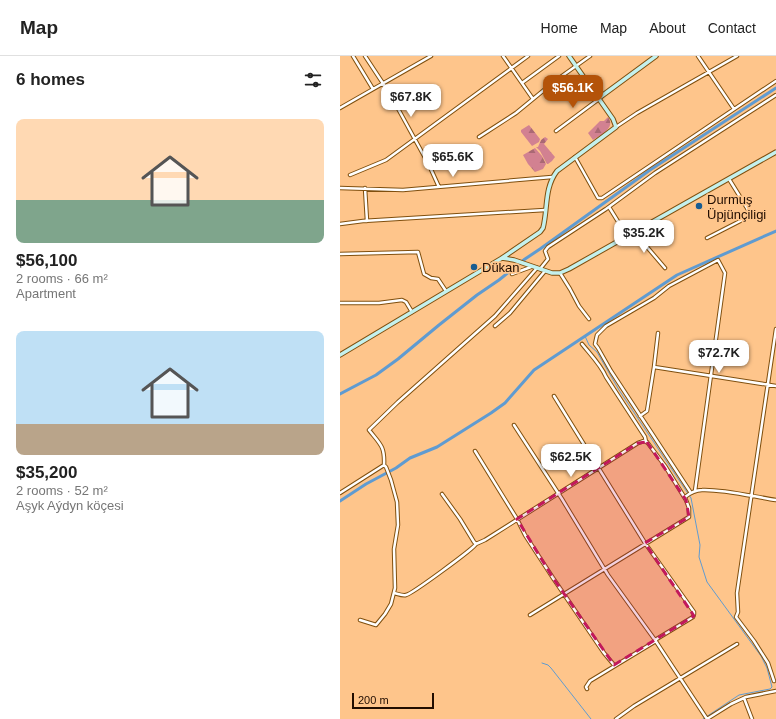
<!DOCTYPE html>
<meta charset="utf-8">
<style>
:root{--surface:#fff;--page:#f2f2f2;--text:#222;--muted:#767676;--line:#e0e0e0;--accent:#b45309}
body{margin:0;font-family:Arial,sans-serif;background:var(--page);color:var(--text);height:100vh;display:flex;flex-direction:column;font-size:15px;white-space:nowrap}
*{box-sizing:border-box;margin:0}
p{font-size:13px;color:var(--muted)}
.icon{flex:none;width:22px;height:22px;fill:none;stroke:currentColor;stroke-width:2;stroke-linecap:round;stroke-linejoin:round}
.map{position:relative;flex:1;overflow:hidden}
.drawer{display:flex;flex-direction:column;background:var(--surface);width:340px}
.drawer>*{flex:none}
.scale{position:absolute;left:12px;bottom:10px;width:82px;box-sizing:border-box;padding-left:4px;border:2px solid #210d00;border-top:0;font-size:11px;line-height:14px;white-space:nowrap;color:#210d00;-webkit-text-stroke:3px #fec58b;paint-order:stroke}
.price{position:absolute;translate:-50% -34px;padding:0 9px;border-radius:8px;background:#fff;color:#222;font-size:13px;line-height:26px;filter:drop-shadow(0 1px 2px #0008)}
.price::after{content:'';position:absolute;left:50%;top:24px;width:12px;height:9px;margin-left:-6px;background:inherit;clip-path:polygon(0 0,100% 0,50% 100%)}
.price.on{background:var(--accent);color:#fff}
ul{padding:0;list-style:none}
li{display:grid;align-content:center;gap:8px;height:212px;padding:0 16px}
li span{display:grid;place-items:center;height:124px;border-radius:8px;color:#555}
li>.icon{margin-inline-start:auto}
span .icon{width:72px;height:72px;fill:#fffc;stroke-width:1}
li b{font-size:17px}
h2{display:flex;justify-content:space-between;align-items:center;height:48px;padding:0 16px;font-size:17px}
header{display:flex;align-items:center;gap:24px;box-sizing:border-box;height:56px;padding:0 20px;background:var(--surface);border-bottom:1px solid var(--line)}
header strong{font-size:19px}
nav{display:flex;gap:22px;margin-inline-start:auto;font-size:14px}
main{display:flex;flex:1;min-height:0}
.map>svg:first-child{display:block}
.forest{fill:url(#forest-firs)}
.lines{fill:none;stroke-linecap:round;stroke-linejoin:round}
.stream{stroke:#5f9bd1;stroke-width:1}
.canal{stroke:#5f9bd1;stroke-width:3}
.street-casing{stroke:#7f4f0e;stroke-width:4.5}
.secondary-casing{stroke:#7f4f0e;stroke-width:5.5}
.street{stroke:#fff;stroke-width:2.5}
.secondary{stroke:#c4f1ed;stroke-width:3.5}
.marked{fill:#c2185b;fill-opacity:0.2;stroke:#c2185b;stroke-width:3;stroke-dasharray:8 5;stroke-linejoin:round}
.poi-dot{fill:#175c91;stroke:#fec58b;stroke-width:1.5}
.labels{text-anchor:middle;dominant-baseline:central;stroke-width:3.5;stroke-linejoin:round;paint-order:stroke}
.poi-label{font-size:13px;fill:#210d00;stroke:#fec58b;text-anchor:start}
</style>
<header>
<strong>Map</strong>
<nav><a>Home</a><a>Map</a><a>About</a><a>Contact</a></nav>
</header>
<main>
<section class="drawer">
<h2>6 homes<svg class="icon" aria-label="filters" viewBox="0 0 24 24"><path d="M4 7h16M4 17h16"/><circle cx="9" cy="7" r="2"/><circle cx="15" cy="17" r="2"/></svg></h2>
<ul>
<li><span style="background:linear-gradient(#ffd9b3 65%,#7fa58c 0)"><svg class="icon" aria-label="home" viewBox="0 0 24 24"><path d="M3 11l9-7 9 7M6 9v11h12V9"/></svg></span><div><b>$56,100</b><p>2 rooms · 66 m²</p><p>Apartment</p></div></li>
<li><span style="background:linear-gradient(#bfe0f5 75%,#b9a48a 0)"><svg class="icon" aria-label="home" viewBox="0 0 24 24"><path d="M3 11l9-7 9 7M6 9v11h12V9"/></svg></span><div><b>$35,200</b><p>2 rooms · 52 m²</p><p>Aşyk Aýdyn köçesi</p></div></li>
</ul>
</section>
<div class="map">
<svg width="436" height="663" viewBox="0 0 436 663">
<defs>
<pattern id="forest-firs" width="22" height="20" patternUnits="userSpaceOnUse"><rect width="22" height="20" fill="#d28191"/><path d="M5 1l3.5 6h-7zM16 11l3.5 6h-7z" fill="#aa6874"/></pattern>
</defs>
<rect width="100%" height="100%" fill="#fec58b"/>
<path class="forest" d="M268,61c8,11 -7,18 -15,23l-5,-7 12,-12h4z
M189,69l11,14 -1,3 -7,4 -11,-14v-2z
M205,81l3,2 -4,5 11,13 -3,4 -4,3h-1l-7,-13 -4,-4h2l3,-7z
M195,92l7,8 4,8 -3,5 -8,3 -7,-8 -5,-9z"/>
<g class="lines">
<path class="stream" d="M245,280l4,9 8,7 22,38 72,108 9,47 -1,12 8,25 54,74 6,12 5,19 -2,2 -31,6 -36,24
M202,607l6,2 3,3 40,51"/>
<path class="canal" d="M0,338l36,-19 22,-16 41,-34 38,-30 22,-15 26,-21 15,-10 110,-79 126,-82
M0,445l26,-17 30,-16 14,-10 27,-11 54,-34 14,-10 29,-33 143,-95 99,-44"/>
<defs>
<path id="street" d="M13,0l20,33
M25,0l25,38 39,71 10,22
M163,0l30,43
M358,0l36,53
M182,27l37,-27
M0,52l91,-52
M276,71l21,-14 100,-57
M216,75l43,-32
M139,81l37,-24 39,-32 35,-25
M235,101l23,41h4l174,-117
M10,119l36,-15 142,-104
M0,132l63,2 149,-13
M25,132l2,33
M269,151l18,29
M0,168l23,-3 182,-11
M297,175l10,16 18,21
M367,182l41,-21 1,-4 -2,-5 -18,-29
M0,198l78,-2 6,22 7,4 7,1 8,12
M200,213l8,-10 -3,-8 3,-4 58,-38 49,-36 121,-78
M220,217l10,16 9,17 10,13
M172,218l19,-7
M0,247h39l23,-3 4,2 6,10
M155,270l15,-13 35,-42
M318,277l-4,34 122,19
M242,288c8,10 19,21 24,33l39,60 1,5
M214,340l91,147 49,69v2l-1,3 -38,23
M300,360l7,-5 7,-44
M174,369l48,74 46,76 47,65 52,79
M135,395l42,68 8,16 28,43 51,75 10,12
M0,437l44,-28
M351,437l-80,-122 -13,-23 -3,-4 2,-9 9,-9 48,-28 15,-12 49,-26 7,13 -30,218
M102,438l18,25 14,23 2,2 9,-4 153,-97 6,-2 3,1 18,24 21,34 3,8v9l-159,98
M345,441c5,-4 11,-7 17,-7 21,-1 53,7 74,10
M54,537c4,1 9,3 12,2 6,-1 67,-46 70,-51
M20,564l16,5 9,-11 6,-10 4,-16 -1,-39 4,-24 -1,-23 -6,-22 -5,-13 -2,-2c1,-19 -4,-21 -15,-35l29,-28 97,-86 42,-48
M434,625l-6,-18 -14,-22 -18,-24 2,-5 -1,-19 39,-264
M247,633l-1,-2 4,-6 66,-40
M404,642l8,21
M276,663l18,-13 103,-62
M367,663l24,-15 15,-7 30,-6"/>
<path id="secondary" d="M259,42l57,-42
M162,202l12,2 38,13h8l9,-4 207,-117
M0,299l162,-97 38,-26 3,-4c5,-19 1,-40 14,-57l59,-44 -3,-8 -44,-63"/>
</defs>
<use href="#street" class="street-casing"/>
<use href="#secondary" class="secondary-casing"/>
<use href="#street" class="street"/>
<use href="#secondary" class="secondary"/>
</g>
<path class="marked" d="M307,386l39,58 3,17 -44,26 49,73 -80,49 -61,-87 -36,-59 121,-76z"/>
<g class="poi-dot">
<circle cx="359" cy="150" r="4"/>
<circle cx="134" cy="211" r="4"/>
</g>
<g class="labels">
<g class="poi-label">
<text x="367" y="143">Durmuş<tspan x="367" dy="15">Üpjünçiligi</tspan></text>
<text x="142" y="211">Dükan</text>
</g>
</g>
</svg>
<div class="scale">200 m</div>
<b class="price on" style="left:233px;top:53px">$56.1K</b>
<b class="price" style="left:71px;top:62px">$67.8K</b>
<b class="price" style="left:113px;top:122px">$65.6K</b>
<b class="price" style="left:304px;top:198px">$35.2K</b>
<b class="price" style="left:379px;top:318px">$72.7K</b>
<b class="price" style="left:231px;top:422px">$62.5K</b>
</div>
</main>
